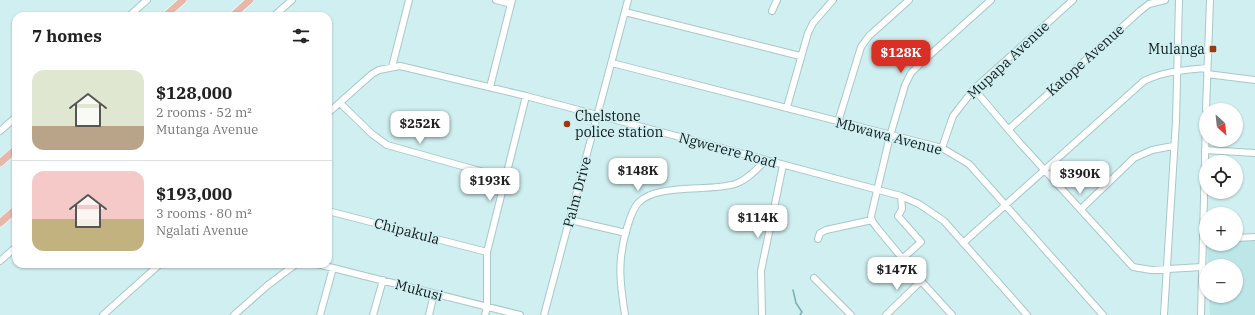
<!DOCTYPE html>
<meta charset="utf-8">
<style>
:root{--surface:#fff;--page:#f6f6f6;--text:#222;--muted:#767676;--line:#e0e0e0;--accent:#d93025}
body{margin:0;font-family:"IBM Plex Serif",serif;background:var(--page);color:var(--text);height:100vh;display:flex;flex-direction:column;font-size:15px;white-space:nowrap}
*{box-sizing:border-box;margin:0}
p{font-size:13px;color:var(--muted)}
.icon{flex:none;width:22px;height:22px;fill:none;stroke:currentColor;stroke-width:2;stroke-linecap:round;stroke-linejoin:round}
.map{position:relative;flex:1;overflow:hidden}
.sheet{position:absolute;left:12px;top:12px;width:320px;height:256px;display:flex;flex-direction:column;background:var(--surface);border-radius:12px;box-shadow:0 1px 3px #0004}
.sheet>*{flex:none}
.needle{width:26px;rotate:153deg}
.tools{position:absolute;left:1199px;top:103px;display:grid;gap:8px}
.tools a{display:grid;place-items:center;width:44px;height:44px;border-radius:50%;background:var(--surface);box-shadow:0 1px 3px #0004;font-size:20px}
.price{position:absolute;translate:-50% -34px;padding:0 9px;border-radius:8px;background:#fff;color:#222;font-size:13px;line-height:26px;filter:drop-shadow(0 1px 2px #0008)}
.price::after{content:'';position:absolute;left:50%;top:24px;width:12px;height:9px;margin-left:-6px;background:inherit;clip-path:polygon(0 0,100% 0,50% 100%)}
.price.active{background:var(--accent);color:#fff}
ul{padding:0;list-style:none}
li{display:flex;align-items:center;gap:12px;height:100px;padding:0 20px}
li+li{border-top:1px solid var(--line)}
li span{display:grid;place-items:center;flex:none;width:112px;height:80px;border-radius:12px;color:#555}
li>.icon{margin-inline-start:auto}
span .icon{width:48px;height:48px;fill:#fffc;stroke-width:1}
li b{font-size:17px}
h2{display:flex;justify-content:space-between;align-items:center;height:48px;padding:0 20px;font-size:17px}
.map>svg:first-child{display:block}
.built{fill:#bde6e8}
.lines{fill:none;stroke-linecap:round;stroke-linejoin:round}
.stream{stroke:#76b0b4;stroke-width:1.5}
.minor-casing{stroke:#a9c7c9;stroke-width:8}
.major-casing{stroke:#fff;stroke-width:8}
.minor{stroke:#fff;stroke-width:6}
.major{stroke:#e5b8a9;stroke-width:7}
.poi-dot{fill:#9d370c;stroke:#d0eff1;stroke-width:1.5}
.labels{text-anchor:middle;dominant-baseline:central;stroke-width:3.5;stroke-linejoin:round;paint-order:stroke}
.poi-label{font-size:14px;fill:#101b1c;stroke:#d0eff1;text-anchor:end}
.street-label{font-size:14px;fill:#101b1c;stroke:#d0eff1}
</style>
<div class="map">
<svg width="1255" height="315" viewBox="0 0 1255 315">
<rect width="100%" height="100%" fill="#d0eff1"/>
<path class="built" d="M1255,239v76h-45l-1,-19h27v-30h-28l-1,-22h29v-4z"/>
<g class="lines">
<path class="stream" d="M793,290l3,13 6,9 -2,3"/>
<defs>
<path id="minor" d="M496,0l15,4
M772,11l5,-11
M625,12l175,44
M129,16l18,-16
M274,16l18,-16
M612,63l330,85 27,16 134,151
M392,67l17,-67
M1207,74l48,6
M490,87l22,-87
M974,89l45,53 114,125 18,3 51,-3
M340,103l32,31 15,11 118,33
M787,107l21,-74 5,-10 20,-23
M1206,110l4,-110
M328,113l44,-39 7,-4 21,-4 126,30 375,100 18,8 25,17 83,94
M838,122l23,-75 8,-11 40,-36
M1009,129l131,-118 9,-7 16,-4
M0,131l16,-14
M942,148l11,-32 21,-27 99,-89
M1205,150l50,3
M901,196l1,13 -4,7 23,26 -19,17
M1081,209l53,-51 18,-8 21,-4
M328,211l159,41
M570,220l56,13
M1236,238l19,-1
M818,239l2,-6 6,-3 46,-10
M963,243l181,-162c20,-10 42,-11 63,-13
M0,261l16,-14
M317,264l203,51
M814,278l37,37
M103,315l57,-51
M234,315l34,-30 28,-21
M320,315l13,-47
M373,315l10,-35
M429,315l5,-21
M485,315l2,-8v-55l39,-156
M544,315l84,-315
M625,315c-5,-32 -8,-55 2,-87 3,-9 5,-18 11,-25 18,-20 71,-11 97,-19 12,-4 22,-15 31,-24
M762,315l-1,-44 22,-106
M886,315l35,-34
M952,315l-31,-34 -43,-52 -6,-8 -1,-5 19,-80 15,-51 6,-12 11,-11 69,-62
M1164,315l12,-194 3,-121
M1201,315l5,-195"/>
<path id="major" d="M165,16l18,-16
M232,16l18,-16
M0,163l16,-14
M0,223l16,-14"/>
</defs>
<use href="#minor" class="minor-casing"/>
<use href="#major" class="major-casing"/>
<use href="#minor" class="minor"/>
<use href="#major" class="major"/>
</g>
<g class="poi-dot">
<rect x="1209" y="45" width="8" height="8" rx="2"/>
<circle cx="567" cy="124" r="4"/>
</g>
<g class="labels">
<g class="poi-label">
<text x="1205" y="49">Mulanga</text>
<text x="575" y="116" text-anchor="start">Chelstone<tspan x="575" dy="16">police station</tspan></text>
</g>
<g class="street-label">
<text transform="translate(1008 60) rotate(-43)">Mupapa Avenue</text>
<text transform="translate(1085 60) rotate(-42)">Katope Avenue</text>
<text transform="translate(889 136) rotate(15)">Mbwawa Avenue</text>
<text transform="translate(728 150) rotate(15)">Ngwerere Road</text>
<text transform="translate(577 192) rotate(-75)">Palm Drive</text>
<text transform="translate(407 231) rotate(15)">Chipakula</text>
<text transform="translate(419 290) rotate(15)">Mukusi</text>
</g>
</g>
</svg>
<div class="tools">
<a><svg class="needle" viewBox="-14 -14 28 28"><path d="M0-13l5 13h-10z" fill="#e53935"/><path d="M0 13l5-13h-10z" fill="#767676"/></svg></a>
<a><svg class="icon" aria-label="locate" viewBox="0 0 24 24"><circle cx="12" cy="12" r="6"/><path d="M12 2v4M12 18v4M2 12h4M18 12h4"/></svg></a>
<a>+</a>
<a>−</a>
</div>
<b class="price active" style="left:901px;top:74px">$128K</b>
<b class="price" style="left:420px;top:145px">$252K</b>
<b class="price" style="left:638px;top:192px">$148K</b>
<b class="price" style="left:1080px;top:195px">$390K</b>
<b class="price" style="left:490px;top:202px">$193K</b>
<b class="price" style="left:758px;top:239px">$114K</b>
<b class="price" style="left:897px;top:291px">$147K</b>
<section class="sheet">
<h2>7 homes<svg class="icon" aria-label="filters" viewBox="0 0 24 24"><path d="M4 7h16M4 17h16"/><circle cx="9" cy="7" r="2"/><circle cx="15" cy="17" r="2"/></svg></h2>
<ul>
<li><span style="background:linear-gradient(#dfe7d0 70%,#b9a48a 0)"><svg class="icon" aria-label="home" viewBox="0 0 24 24"><path d="M3 11l9-7 9 7M6 9v11h12V9"/></svg></span><div><b>$128,000</b><p>2 rooms · 52 m²</p><p>Mutanga Avenue</p></div></li>
<li><span style="background:linear-gradient(#f6c9c9 60%,#c2b280 0)"><svg class="icon" aria-label="home" viewBox="0 0 24 24"><path d="M3 11l9-7 9 7M6 9v11h12V9"/></svg></span><div><b>$193,000</b><p>3 rooms · 80 m²</p><p>Ngalati Avenue</p></div></li>
</ul>
</section>
</div>
